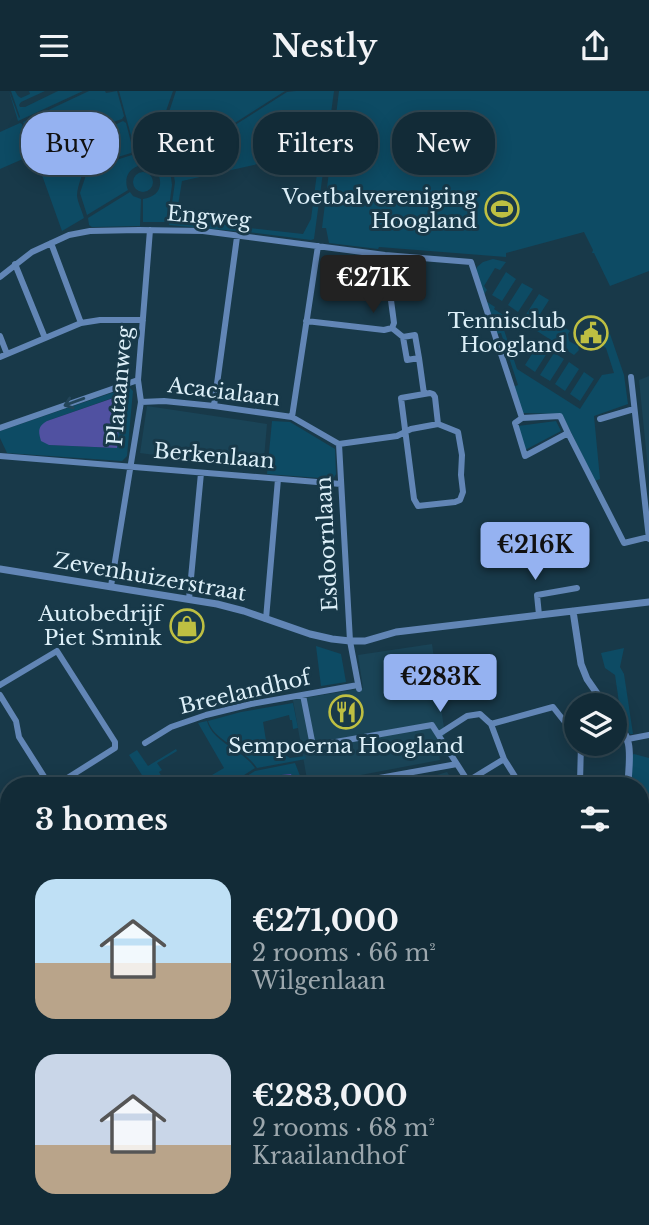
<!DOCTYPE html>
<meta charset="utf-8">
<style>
:root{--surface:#122b37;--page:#1f3742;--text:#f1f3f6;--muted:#9ca7ad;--line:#314752;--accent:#95b2f1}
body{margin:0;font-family:"Libre Baskerville",serif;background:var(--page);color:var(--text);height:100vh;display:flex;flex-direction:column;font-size:26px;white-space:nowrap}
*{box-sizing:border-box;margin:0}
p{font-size:23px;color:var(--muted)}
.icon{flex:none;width:38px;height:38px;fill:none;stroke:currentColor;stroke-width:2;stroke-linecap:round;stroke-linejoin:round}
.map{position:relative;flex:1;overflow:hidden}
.sheet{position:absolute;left:0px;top:686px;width:649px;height:448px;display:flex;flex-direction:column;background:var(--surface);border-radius:28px 28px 0 0;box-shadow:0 4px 18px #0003,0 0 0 2px var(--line)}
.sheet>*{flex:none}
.banner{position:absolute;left:21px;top:21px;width:607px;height:63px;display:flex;gap:14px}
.buttons{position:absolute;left:564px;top:602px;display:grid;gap:14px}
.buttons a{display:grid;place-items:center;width:63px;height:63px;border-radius:50%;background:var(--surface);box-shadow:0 4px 18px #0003,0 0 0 2px var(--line);font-size:35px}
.price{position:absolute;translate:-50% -60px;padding:0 16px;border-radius:7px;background:var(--accent);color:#111;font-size:23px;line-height:46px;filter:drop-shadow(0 2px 4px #0008)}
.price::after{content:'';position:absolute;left:50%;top:42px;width:21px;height:16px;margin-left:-10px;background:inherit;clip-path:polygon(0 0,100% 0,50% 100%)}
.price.current{background:#222;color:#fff}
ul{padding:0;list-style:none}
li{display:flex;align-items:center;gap:21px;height:175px;padding:0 35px}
li span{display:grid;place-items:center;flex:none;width:196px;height:140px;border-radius:21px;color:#555}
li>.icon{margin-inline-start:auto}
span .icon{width:84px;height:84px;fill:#fffc;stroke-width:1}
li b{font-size:30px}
h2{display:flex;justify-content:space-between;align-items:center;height:84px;padding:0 35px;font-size:30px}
.chip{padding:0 24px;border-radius:28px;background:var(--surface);box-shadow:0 4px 18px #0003,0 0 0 2px var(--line);font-size:24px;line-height:63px}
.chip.current{background:var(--accent);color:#111}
header{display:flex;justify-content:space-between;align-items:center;height:91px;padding:0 35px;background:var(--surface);font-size:32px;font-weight:600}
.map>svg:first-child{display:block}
.built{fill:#1a4457}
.green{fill:#0d4b64;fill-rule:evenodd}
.water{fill:#5051a1}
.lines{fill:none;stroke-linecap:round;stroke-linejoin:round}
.minor{stroke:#6286b6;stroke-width:6}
.tertiary{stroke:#6286b6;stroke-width:7}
.primary{stroke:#b7d5fc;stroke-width:10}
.oneway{stroke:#234559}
.labels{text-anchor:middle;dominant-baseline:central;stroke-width:6;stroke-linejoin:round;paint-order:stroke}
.poi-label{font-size:21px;fill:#dceff8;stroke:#183949;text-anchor:end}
.street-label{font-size:21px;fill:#dceff8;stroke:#183949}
</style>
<header><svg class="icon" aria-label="menu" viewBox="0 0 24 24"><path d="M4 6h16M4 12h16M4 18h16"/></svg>Nestly<svg class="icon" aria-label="share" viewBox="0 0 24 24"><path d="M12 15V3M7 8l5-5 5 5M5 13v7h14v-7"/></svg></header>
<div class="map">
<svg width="649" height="1134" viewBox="0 0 649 1134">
<rect width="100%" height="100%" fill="#183949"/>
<path class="built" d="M649,285v103l-10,-99z
M147,315l120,18 -4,46 -123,-17z
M432,553l13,91 -8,5 3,20 -132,25 -15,-85 70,-12 -5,-33z
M447,681l9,14h-56z"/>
<path class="green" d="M9,0l10,27 1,-1 -9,-26h4l3,5 3,2 9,-4 -1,-3h16l-24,11 -2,3 1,2h5l33,-16h25l-65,30z
M89,0h16l1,2 11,-2 7,25 -2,3 -12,4 -19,11 1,2 31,-15 3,2 7,27 -2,3 -40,12 -3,-2 -2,-6h-2c3,14 -7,25 -7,39 1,7 5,15 7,22l-22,13 -39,-109z
M119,0h54l-21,60 -17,-1z
M176,0h109l-96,61 -19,10 -14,-11z
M296,0h38l-20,148 -3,1 -71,-9v-4l63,7 8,-15 9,-69 -138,31 -6,37 60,8v5l-67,-6 6,-43 -3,-17 115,-73z
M339,0h310v180l-39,15 -16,-33h-2l1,-3 -9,-18 -78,21v4l-127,-10 -1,2 -49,-6 -3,-15h-4z
M20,32l2,1 10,31 -32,14v-37z
M141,61c10,1 23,4 25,14l-9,6 -7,-6 -10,-1 -3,-10z
M132,64l3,2 3,9c-11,4 -14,14 -10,24l-41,25 -7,-22 8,-24z
M166,78l4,1 2,15 -5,37h-24v-23c14,-2 21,-12 15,-25z
M133 91a10 10 0 1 1 20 0a10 10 0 1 1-20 0Z
M130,101l3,4 8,3 -1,27 -48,1 -3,-2 -1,-7z
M493,168l13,3 -6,8 -5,-2 -11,18 3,4 -4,6 -7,-22 1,-7 6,-5z
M506,181l10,7 -14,22 -10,-6z
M522,192l11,6 -15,23 -10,-7z
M539,203l10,6 -14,22 -10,-6z
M484,209l11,7 -1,2 9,6 2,-2 7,5 -2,2 3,3 -10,4 14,42 63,40 22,-34 12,-2 -8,-25 -6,-4 6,-8 4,-2 14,41 4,29 -34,12 6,63 -5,2 -33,-67 -39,-1 -10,-26 5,-2 -17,-52 -4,1z
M549,226l21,14 -2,3 1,7 9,5 1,4 -5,5 -37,-24 4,-6 3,1z
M539,252l10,7 -14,22 -10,-7z
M554,262l10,6 -14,22 -10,-6z
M569,271l10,7 -14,22 -10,-7z
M584,281l10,7 -14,22 -10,-7z
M129,296l4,4 -6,65 -5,5 -115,-8 -7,-15v-7zM121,304l-4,53 -68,-3 -2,-24z
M272,330l18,1 45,27 1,25 -3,5 -66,-5z
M556,330l5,10 -36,19 -7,-24z
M316,555l25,8 5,28 -25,4z
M624,557l-4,19 4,7 9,60h-3l-8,-11 -7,-48 -10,-7 -4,-15z
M293,612l5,25 -5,1 -1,-9h-2l-1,-5 -26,7 5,31 15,-2 2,4 5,3 15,-2 1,3 -49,9c-13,-20 -43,-27 -49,-47l33,-9z
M207,630c6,22 35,28 48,47l-28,18h-12l-3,-4v-7l12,-7 -26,-45z
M176,658l1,2 -20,12 5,7 -3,2 8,14h-18l-20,-31 8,-5 11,16z
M634,663l15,4v95l-8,3 -1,-70h-8v-31z
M295,672l9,23h-8l-6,-12 -29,3 -15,9h-15l24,-15z
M474,1125h102l2,2 -5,7h-91z"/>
<path class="water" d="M122,304l-5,53 -68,-3 -8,-4c-3,-10 -3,-15 6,-20z
M291,683l5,12h-50l15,-9z"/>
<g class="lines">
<path class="minor" d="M51,152l30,80
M15,173l30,74
M0,186l32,-25 37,-17 21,-4 49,-1 64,1 182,24 86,7 51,156 -7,5 10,33 43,-23 56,110 25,-6
M306,230l78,9 8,-2 2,-5 -9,-68
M392,237l11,9 4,23 12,-2 5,36
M0,245l7,18
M403,246l12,-2 4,23
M0,266l81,-34 19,-3h43
M631,286l18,162
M430,302l3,1 2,3 3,27 20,8 4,23 -1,20 2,17 -3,8 -5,2 -37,4 -4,-7 -13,-101z
M141,311l23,-1 50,5 78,11 47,27
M214,315l23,-169
M292,326l26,-171
M522,327l38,-2 8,17
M600,328l34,-10
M0,337l138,-48
M339,353l11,197 9,48
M339,353l58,-8 14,-7 27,-5
M0,365l341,28
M111,495l30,-184 -3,-22 12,-150
M189,508l12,-126
M539,524l-2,-20 40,-7
M266,528l12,-140
M0,594l57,-34 58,91v6l-57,36 -13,-6 -13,8
M0,604l16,26 3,16 26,41
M303,604l10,51 119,-21 39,61
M491,633l62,-17 23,29
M439,643l28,-18 13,-2 11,10 13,35 17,27
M628,648l21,-4
M145,652l26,-16 35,-12 45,-11 107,-19
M468,690l36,-22
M335,695l122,-22
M562,695l18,-4 1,-38
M0,714l9,-5
M640,864l9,3
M0,934l7,-4
M640,976l9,-7
M0,985l6,9
M0,1057l9,14
M640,1065l9,-10
M0,1122l9,-6
M107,1125l2,9
M294,1125l4,9
M342,1134l14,-9
M580,1134l8,-9
M641,1134l8,-8"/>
<path class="tertiary" d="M0,478l217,35 27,7 66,23 22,5 18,2h15l31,-9 253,-30
M573,520l8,53 6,15 18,26
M614,626c21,25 15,38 14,69
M0,835l9,11"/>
<path class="primary" d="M640,1088l9,-9
M640,1117l9,-9
M597,1134l8,-9
M624,1134l9,-9"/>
</g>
<defs><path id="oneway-shaft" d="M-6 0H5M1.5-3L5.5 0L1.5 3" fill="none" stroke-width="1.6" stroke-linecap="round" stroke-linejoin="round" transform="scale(1.75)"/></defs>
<use class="oneway" href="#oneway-shaft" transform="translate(74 311) rotate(160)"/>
<defs>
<symbol id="stadium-ring" viewBox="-11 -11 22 22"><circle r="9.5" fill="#183949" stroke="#bebf42" stroke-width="1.5"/><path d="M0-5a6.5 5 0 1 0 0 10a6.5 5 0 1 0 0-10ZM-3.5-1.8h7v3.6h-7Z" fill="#bebf42"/></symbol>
<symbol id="civic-ring" viewBox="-11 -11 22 22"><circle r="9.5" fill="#183949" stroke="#bebf42" stroke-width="1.5"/><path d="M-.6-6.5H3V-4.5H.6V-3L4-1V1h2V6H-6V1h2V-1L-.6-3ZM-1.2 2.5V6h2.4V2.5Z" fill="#bebf42"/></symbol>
<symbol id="shop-ring" viewBox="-11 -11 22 22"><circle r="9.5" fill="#183949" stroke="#bebf42" stroke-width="1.5"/><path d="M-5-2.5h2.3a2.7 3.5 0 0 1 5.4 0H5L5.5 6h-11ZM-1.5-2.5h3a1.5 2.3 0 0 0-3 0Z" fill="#bebf42"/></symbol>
<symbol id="restaurant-ring" viewBox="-11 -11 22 22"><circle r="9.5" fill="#183949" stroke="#bebf42" stroke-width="1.5"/><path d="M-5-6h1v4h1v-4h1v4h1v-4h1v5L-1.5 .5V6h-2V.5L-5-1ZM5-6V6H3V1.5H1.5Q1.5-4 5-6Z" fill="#bebf42"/></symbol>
</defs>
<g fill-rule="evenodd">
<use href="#stadium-ring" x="483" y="99" width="38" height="38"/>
<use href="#civic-ring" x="572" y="223" width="38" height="38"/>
<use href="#shop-ring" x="168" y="516" width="38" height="38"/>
<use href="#restaurant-ring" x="327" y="602" width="38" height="38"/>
</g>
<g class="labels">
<g class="poi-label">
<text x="477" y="106">Voetbalvereniging<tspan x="477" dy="24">Hoogland</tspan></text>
<text x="566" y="230">Tennisclub<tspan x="566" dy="24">Hoogland</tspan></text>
<text x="162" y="523">Autobedrijf<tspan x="162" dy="24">Piet Smink</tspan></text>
<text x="346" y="655" text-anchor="middle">Sempoerna Hoogland</text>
</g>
<g class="street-label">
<text transform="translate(209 126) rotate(5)">Engweg</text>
<text transform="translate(120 295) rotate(-85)">Plataanweg</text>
<text transform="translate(224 301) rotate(7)">Acacialaan</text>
<text transform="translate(214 365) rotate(5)">Berkenlaan</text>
<text transform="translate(327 453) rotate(-93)">Esdoornlaan</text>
<text transform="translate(150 486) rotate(10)">Zevenhuizerstraat</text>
<text transform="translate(245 601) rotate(-13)">Breelandhof</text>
</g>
</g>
</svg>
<div class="buttons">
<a><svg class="icon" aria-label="layers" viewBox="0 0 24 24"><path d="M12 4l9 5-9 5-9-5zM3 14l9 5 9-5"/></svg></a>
</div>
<b class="price current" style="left:373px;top:224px">€271K</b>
<b class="price" style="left:535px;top:491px">€216K</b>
<b class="price" style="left:440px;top:623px">€283K</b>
<div class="banner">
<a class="chip current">Buy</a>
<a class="chip">Rent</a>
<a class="chip">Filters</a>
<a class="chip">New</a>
</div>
<section class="sheet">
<h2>3 homes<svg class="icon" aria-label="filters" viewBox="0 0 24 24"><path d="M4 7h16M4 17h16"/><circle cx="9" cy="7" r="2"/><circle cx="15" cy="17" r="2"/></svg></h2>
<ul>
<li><span style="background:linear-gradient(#bfe0f5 60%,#b9a48a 0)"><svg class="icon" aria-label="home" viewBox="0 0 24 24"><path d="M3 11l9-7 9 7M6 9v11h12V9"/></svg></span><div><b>€271,000</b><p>2 rooms · 66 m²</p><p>Wilgenlaan</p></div></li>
<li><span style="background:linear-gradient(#c9d6e8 65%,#b9a48a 0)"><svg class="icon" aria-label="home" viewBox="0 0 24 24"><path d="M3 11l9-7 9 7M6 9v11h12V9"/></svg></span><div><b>€283,000</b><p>2 rooms · 68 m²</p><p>Kraailandhof</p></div></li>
</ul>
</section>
</div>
